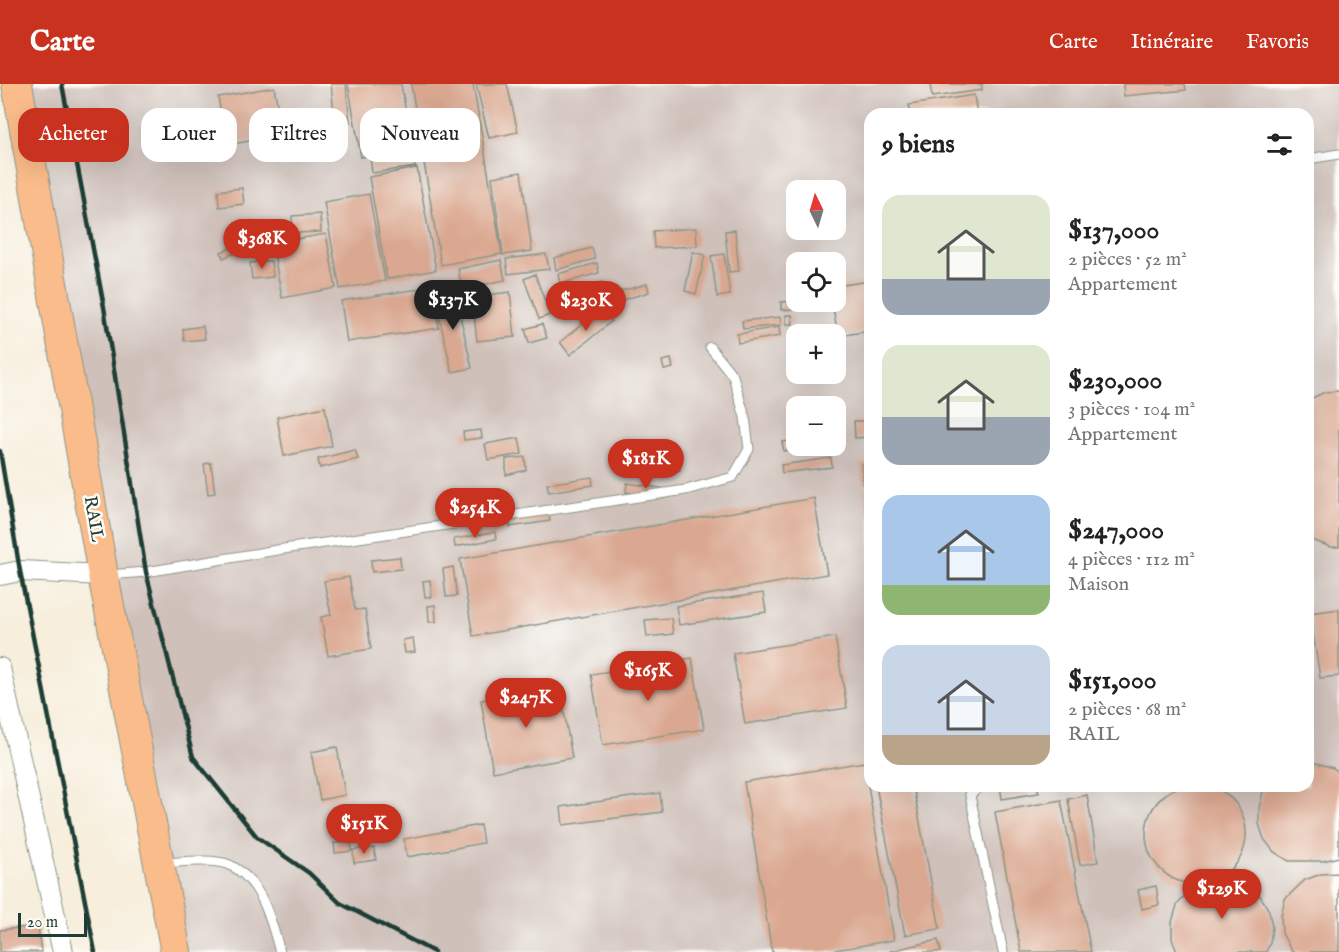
<!DOCTYPE html>
<html lang="fr">
<meta charset="utf-8">
<style>
:root{--surface:#fff;--page:#f6f6f6;--text:#222;--muted:#767676;--accent:#c8321e}
body{margin:0;font-family:"IM FELL English",serif;background:var(--page);color:var(--text);height:100vh;display:flex;flex-direction:column;font-size:22px;white-space:nowrap}
*{box-sizing:border-box;margin:0}
p{font-size:20px;color:var(--muted)}
.icon{flex:none;width:33px;height:33px;fill:none;stroke:currentColor;stroke-width:2;stroke-linecap:round;stroke-linejoin:round}
.map{position:relative;flex:1;overflow:hidden}
.side{position:absolute;left:864px;top:24px;width:450px;height:684px;display:flex;flex-direction:column;background:var(--surface);border-radius:18px;box-shadow:0 6px 24px #0002}
.side>*{flex:none}
.top-card{position:absolute;left:18px;top:24px;width:570px;height:54px;display:flex;gap:12px}
.needle{width:39px;rotate:355deg}
.controls{position:absolute;left:786px;top:96px;display:grid;gap:12px}
.controls a{display:grid;place-items:center;width:60px;height:60px;border-radius:12px;background:var(--surface);box-shadow:0 6px 24px #0002;font-size:30px}
.scale{position:absolute;left:18px;bottom:15px;width:69px;box-sizing:border-box;padding-left:6px;border:3px solid #1f3d34;border-top:0;font-size:16px;line-height:21px;white-space:nowrap;color:#1f3d34;-webkit-text-stroke:4px #fdfcf7;paint-order:stroke}
.price{position:absolute;translate:-50% -51px;padding:0 14px;border-radius:21px;background:var(--accent);color:#fff;font-size:20px;line-height:39px;filter:drop-shadow(0 2px 3px #0008)}
.price::after{content:'';position:absolute;left:50%;top:36px;width:18px;height:14px;margin-left:-9px;background:inherit;clip-path:polygon(0 0,100% 0,50% 100%)}
.price.active{background:#222;color:#fff}
ul{padding:0;list-style:none}
li{display:flex;align-items:center;gap:18px;height:150px;padding:0 18px}
li span{display:grid;place-items:center;flex:none;width:168px;height:120px;border-radius:18px;color:#555}
li>.icon{margin-inline-start:auto}
span .icon{width:72px;height:72px;fill:#fffc;stroke-width:1}
li b{font-size:26px}
h2{display:flex;justify-content:space-between;align-items:center;height:72px;padding:0 18px;font-size:26px}
.chip{padding:0 21px;border-radius:18px;background:var(--surface);box-shadow:0 6px 24px #0002;font-size:21px;line-height:54px}
.chip.active{background:var(--accent);color:#fff}
header{display:flex;align-items:center;gap:36px;box-sizing:border-box;height:84px;padding:0 30px;background:var(--accent);color:#fff}
header strong{font-size:28px}
nav{display:flex;gap:33px;margin-inline-start:auto;font-size:21px}
.map>svg:first-child{display:block}
.industrial{fill:#cfc0ba;fill-rule:evenodd}
.building{fill:#daa790}
.lines{fill:none;stroke-linecap:round;stroke-linejoin:round}
.lane-casing{stroke:#8b9688;stroke-width:11}
.street-casing{stroke:#8b9688;stroke-width:22}
.primary-casing{stroke:#8b9688;stroke-width:32}
.lane{stroke:#fff;stroke-width:9}
.street{stroke:#fff;stroke-width:20}
.primary{stroke:#fabc8b;stroke-width:30}
.rail{stroke:#1f3d34;stroke-width:4.5}
.labels{text-anchor:middle;dominant-baseline:central;stroke-width:5;stroke-linejoin:round;paint-order:stroke}
.street-label{font-size:18px;fill:#1f3d34;stroke:#fdfcf7}
</style>
<header>
<strong>Carte</strong>
<nav><a>Carte</a><a>Itinéraire</a><a>Favoris</a></nav>
</header>
<div class="map">
<svg width="1339" height="868" viewBox="0 0 1339 868">
<rect width="100%" height="100%" fill="#fdfcf7"/>
<filter id="ink" filterUnits="userSpaceOnUse"><feTurbulence type="fractalNoise" baseFrequency=".0167" numOctaves="2"/><feDisplacementMap in="SourceGraphic" scale="12" xChannelSelector="R" yChannelSelector="G"/><feConvolveMatrix kernelMatrix="1 2 1 2 8 2 1 2 1" color-interpolation-filters="sRGB"/></filter>
<filter id="wash" filterUnits="userSpaceOnUse"><feTurbulence type="fractalNoise" baseFrequency=".008" numOctaves="4" result="noise"/><feDisplacementMap in="SourceGraphic" scale="24" xChannelSelector="R" yChannelSelector="G"/><feGaussianBlur stdDeviation="1.35" result="paint"/><feColorMatrix in="noise" values="0 0 0 0 0 0 0 0 0 0 0 0 0 0 0 0 0 1.4 0 .05"/><feComposite in="paint" operator="in"/></filter>
<g filter="url(#wash)">
<rect width="100%" height="100%" fill="#f7eedc"/>
<path class="industrial" d="M29,0h1310v868h-1165zM870,30h438v672h-438zM796,106h40v40h-40zM796,178h40v40h-40zM796,250h40v40h-40zM796,322h40v40h-40z"/>
<g id="blocks">
<path class="building" d="M331,0h15l4,38 -15,1z
M348,0h53l11,63 -51,10z
M411,0h62l29,170 -61,11z
M476,0h31l11,48 -29,6z
M930,0h52v6l-50,7z
M1123,0h62l1,6 -62,6z
M274,3l9,48 -56,10 -9,-48z
M974,11l3,19h-66l-2,-9z
M413,66l2,17 -43,6 -2,-17z
M417,84l19,102 -49,9 -18,-102z
M521,88l11,79 -29,4 -11,-78z
M242,104l2,16 -25,3 -1,-16z
M369,110l16,87 -45,8 -16,-87z
M320,130l1,18 -28,1 -1,-17z
M696,144l1,18 -43,2 -1,-17z
M735,146l4,41 -10,1 -4,-41z
M326,150l10,54 -54,10 -10,-55z
M243,159l2,6 -22,9 -2,-6z
M592,164l3,11 -39,11 -2,-12z
M693,168l12,3 -9,39 -11,-3z
M546,170l3,15 -41,5 -2,-15z
M724,170l6,41 -13,2 -6,-41z
M501,176l4,20 -43,9 -4,-20z
M271,177l2,16 -21,2 -2,-16z
M597,179l2,10 -39,11 -2,-10z
M535,190l15,41 -11,4 -15,-40z
M870,197v50l-32,5 -6,-34h4v-16z
M602,198l4,10 -40,14 -4,-9z
M647,200l2,8 -36,11 -3,-9z
M432,203l7,41 -92,14 -6,-41z
M454,205l18,79 -20,4 -18,-78z
M510,208l5,45 -38,4 -5,-44z
M796,217l1,8 -16,1v-8z
M602,224l10,13 -42,34 -10,-13z
M786,231h6l1,9h-7z
M780,233l1,8 -38,4 -1,-8z
M542,240l5,14 -18,5 -4,-14z
M203,242l2,13 -21,2 -1,-12z
M779,243l1,9 -42,7 -1,-9z
M671,275l2,9 -9,2 -2,-9z
M1339,307v156h-8l-23,-8v-139l17,-8z
M325,323l7,39 -48,10 -7,-39z
M854,337h14l1,16 -14,1z
M481,346l1,8 -18,2 -1,-8z
M519,354l3,16 -34,6 -3,-16z
M796,356v6l10,1 -22,4 -2,-9z
M355,366l3,9 -38,9 -2,-9z
M525,373l1,13 -20,5v-16z
M831,374l1,9 -50,6 -1,-8z
M679,378l1,8 -40,6 -2,-8z
M211,379l4,30 -7,1 -4,-30z
M870,379v20l-7,1 -2,-20z
M592,393l1,8 -44,7 -2,-8z
M627,399l40,6 -1,9 -40,-6z
M870,406v24h-1l-5,-23z
M814,414l13,76 -354,62 -13,-77z
M549,430l1,7 -40,6 -1,-6z
M495,448l1,7 -41,8 -1,-8z
M400,473l1,12 -29,3 -1,-12z
M453,483l4,29 -11,1 -3,-28z
M349,493l6,33 10,-1 6,40 -43,7 -7,-39 10,-2 -7,-34z
M430,496l2,17h-7l-2,-16z
M763,509l3,19 -87,13 -3,-19z
M435,521l1,17h-7l-1,-16z
M1339,525v67l-19,2 -10,-65z
M671,534l2,16 -26,3 -2,-17z
M835,553l12,71 -102,16 -12,-71z
M413,554l2,14 -10,1 -2,-13z
M692,574l12,71 -101,16 -12,-71z
M560,603l12,71 -79,14 -12,-72z
M337,663l8,48 -25,5 -9,-48z
M864,678l30,178 -70,12h-52l-28,-170z
M1308,679h9l16,5 6,4v85l-16,4h-34l-15,-9 -10,-13 -5,-15v-16l4,-16 4,-6h41z
M1146 750a50 50 0 1 1 100 0a50 50 0 1 1-100 0Z
M876,702h37l27,143 -35,6z
M1000,702h37l2,7 -37,6z
M660,709l2,19 -99,13 -2,-18z
M1087,711l11,67 -18,3 -12,-66z
M1061,716l30,152h-70l-26,-140z
M367,735l2,9 -22,5 -2,-11z
M480,741l3,18 -76,14 -3,-18z
M351,758l1,9 -17,2 -1,-10z
M374,764l2,12 -22,3 -1,-13z
M1339,789v79h-47l-10,-19 -1,-17 4,-17 20,-19 16,-6z
M1218,795l16,1 15,7 12,10 8,14 3,16 -2,16 -4,9h-89l-5,-13v-17l5,-17 11,-13 15,-9z
M1156,802l3,19 -17,4 -4,-19z
M38,842l3,26h-41v-22z
M938,856l3,12h-51v-1z"/>
</g>
</g>
<g filter="url(#ink)">
<use href="#blocks" fill-opacity="0" stroke="#8b9688" stroke-width="1.5"/>
<g class="lines">
<defs>
<path id="lane" d="M1308,75l31,-5
M108,491l38,-3 131,-22 409,-60 47,-13 16,-28 -4,-32 -12,-41 -23,-29
M968,702l35,166
M970,711l11,-9
M164,779c17,-1 50,-5 66,2 32,16 41,55 50,87"/>
<path id="street" d="M0,491l20,-4 83,4
M0,584l63,284"/>
<path id="primary" d="M17,0l86,491 73,377"/>
</defs>
<use href="#lane" class="lane-casing"/>
<use href="#street" class="street-casing"/>
<use href="#primary" class="primary-casing"/>
<use href="#lane" class="lane"/>
<use href="#street" class="street"/>
<use href="#primary" class="primary"/>
<path class="rail" d="M62,0l42,223 42,265 47,185 64,80 52,36 31,30 94,49
M0,367l20,120 75,381"/>
</g>
</g>
<g class="labels">
<g class="street-label">
<text transform="translate(93 435) rotate(80)">RAIL</text>
</g>
</g>
</svg>
<div class="controls">
<a><svg class="needle" viewBox="-14 -14 28 28"><path d="M0-13l5 13h-10z" fill="#e53935"/><path d="M0 13l5-13h-10z" fill="#767676"/></svg></a>
<a><svg class="icon" aria-label="locate" viewBox="0 0 24 24"><circle cx="12" cy="12" r="6"/><path d="M12 2v4M12 18v4M2 12h4M18 12h4"/></svg></a>
<a>+</a>
<a>−</a>
</div>
<div class="scale">20 m</div>
<b class="price" style="left:262px;top:186px">$368K</b>
<b class="price active" style="left:453px;top:247px">$137K</b>
<b class="price" style="left:586px;top:248px">$230K</b>
<b class="price" style="left:646px;top:406px">$181K</b>
<b class="price" style="left:475px;top:455px">$254K</b>
<b class="price" style="left:648px;top:618px">$165K</b>
<b class="price" style="left:526px;top:645px">$247K</b>
<b class="price" style="left:364px;top:771px">$151K</b>
<b class="price" style="left:1222px;top:836px">$129K</b>
<div class="top-card">
<a class="chip active">Acheter</a>
<a class="chip">Louer</a>
<a class="chip">Filtres</a>
<a class="chip">Nouveau</a>
</div>
<section class="side">
<h2>9 biens<svg class="icon" aria-label="filters" viewBox="0 0 24 24"><path d="M4 7h16M4 17h16"/><circle cx="9" cy="7" r="2"/><circle cx="15" cy="17" r="2"/></svg></h2>
<ul>
<li><span style="background:linear-gradient(#dfe7d0 70%,#9aa5b1 0)"><svg class="icon" aria-label="home" viewBox="0 0 24 24"><path d="M3 11l9-7 9 7M6 9v11h12V9"/></svg></span><div><b>$137,000</b><p>2 pièces · 52 m²</p><p>Appartement</p></div></li>
<li><span style="background:linear-gradient(#dfe7d0 60%,#9aa5b1 0)"><svg class="icon" aria-label="home" viewBox="0 0 24 24"><path d="M3 11l9-7 9 7M6 9v11h12V9"/></svg></span><div><b>$230,000</b><p>3 pièces · 104 m²</p><p>Appartement</p></div></li>
<li><span style="background:linear-gradient(#a9c7e8 75%,#8fb573 0)"><svg class="icon" aria-label="home" viewBox="0 0 24 24"><path d="M3 11l9-7 9 7M6 9v11h12V9"/></svg></span><div><b>$247,000</b><p>4 pièces · 112 m²</p><p>Maison</p></div></li>
<li><span style="background:linear-gradient(#c9d6e8 75%,#b9a48a 0)"><svg class="icon" aria-label="home" viewBox="0 0 24 24"><path d="M3 11l9-7 9 7M6 9v11h12V9"/></svg></span><div><b>$151,000</b><p>2 pièces · 68 m²</p><p>RAIL</p></div></li>
</ul>
</section>
</div>
